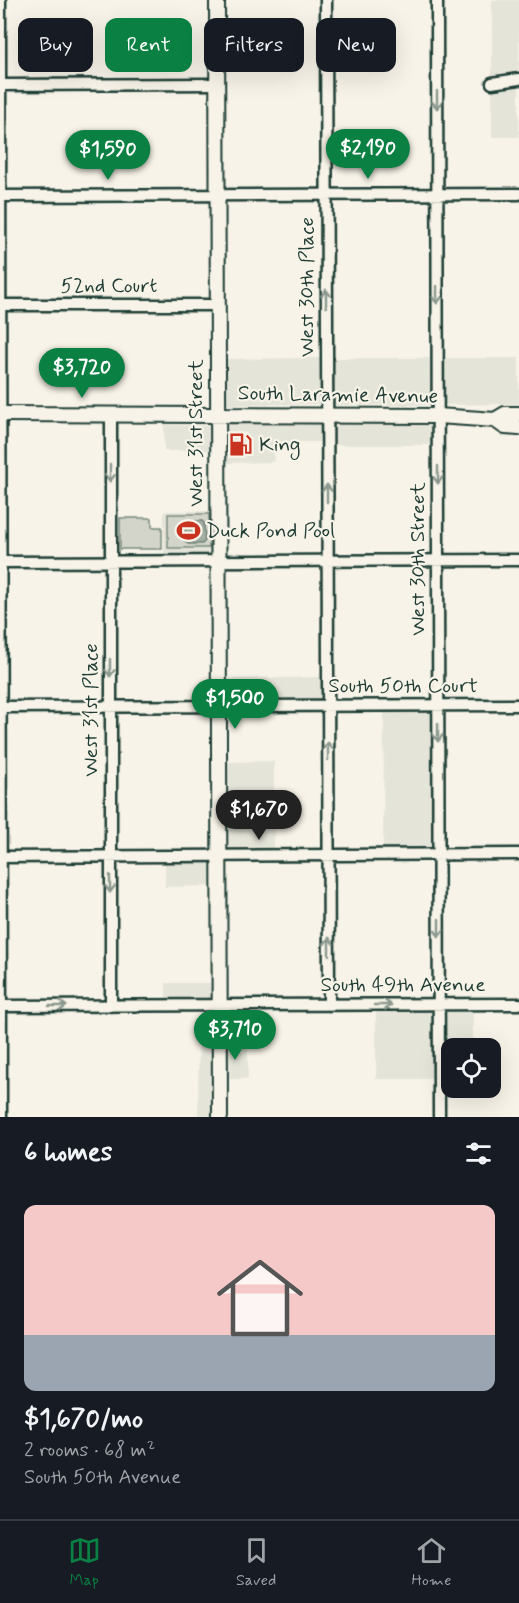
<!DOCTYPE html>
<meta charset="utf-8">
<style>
:root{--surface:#171b24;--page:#242831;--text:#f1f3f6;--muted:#9ea1a6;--line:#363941;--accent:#0b8043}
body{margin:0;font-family:Mynerve,sans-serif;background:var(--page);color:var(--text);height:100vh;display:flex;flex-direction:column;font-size:22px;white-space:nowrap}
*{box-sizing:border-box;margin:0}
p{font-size:20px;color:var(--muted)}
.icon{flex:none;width:33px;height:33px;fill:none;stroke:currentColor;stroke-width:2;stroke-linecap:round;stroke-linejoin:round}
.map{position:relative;height:1117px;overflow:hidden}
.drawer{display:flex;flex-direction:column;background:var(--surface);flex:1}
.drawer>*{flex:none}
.hud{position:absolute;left:18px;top:18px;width:483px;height:54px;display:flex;gap:12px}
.buttons{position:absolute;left:441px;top:1038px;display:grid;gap:12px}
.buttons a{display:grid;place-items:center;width:60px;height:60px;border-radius:12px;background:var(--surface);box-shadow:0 6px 24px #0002;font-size:30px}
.price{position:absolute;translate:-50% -51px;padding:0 14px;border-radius:21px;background:var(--accent);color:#fff;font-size:20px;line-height:39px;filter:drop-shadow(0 2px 3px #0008)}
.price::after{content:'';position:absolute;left:50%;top:36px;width:18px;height:14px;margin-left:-9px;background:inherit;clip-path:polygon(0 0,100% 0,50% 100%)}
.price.on{background:#222;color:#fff}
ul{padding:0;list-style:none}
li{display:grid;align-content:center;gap:12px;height:318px;padding:0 24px}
li span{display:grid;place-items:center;height:186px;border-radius:12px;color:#555}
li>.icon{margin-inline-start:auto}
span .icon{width:108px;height:108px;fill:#fffc;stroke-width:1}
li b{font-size:26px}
h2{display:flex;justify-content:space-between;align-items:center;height:72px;padding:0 24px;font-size:26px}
.chip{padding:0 21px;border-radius:12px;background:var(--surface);box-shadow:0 6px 24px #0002;font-size:21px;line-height:54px}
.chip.on{background:var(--accent);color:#fff}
.tab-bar{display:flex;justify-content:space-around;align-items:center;height:84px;border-top:2px solid var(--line);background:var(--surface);font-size:16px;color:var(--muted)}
.tab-bar a{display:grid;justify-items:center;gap:3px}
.tab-bar .on{color:var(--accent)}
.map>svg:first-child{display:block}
.built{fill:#e5e4d9}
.green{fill:#d3d5ca;stroke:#79897f;stroke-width:1.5}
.water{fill:#a4ada3;stroke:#6f8077;stroke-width:1.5}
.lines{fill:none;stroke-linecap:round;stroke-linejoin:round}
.minor-casing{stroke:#1f3d34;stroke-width:15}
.major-casing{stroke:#1f3d34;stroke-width:18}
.minor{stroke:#f7f3e8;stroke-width:10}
.major{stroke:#f7f3e8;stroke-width:14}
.oneway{stroke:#8b988e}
.labels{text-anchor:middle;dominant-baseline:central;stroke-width:4.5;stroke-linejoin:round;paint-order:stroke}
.street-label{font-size:21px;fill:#1f3d34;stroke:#f7f3e8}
.poi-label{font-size:21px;fill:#1f3d34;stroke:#f7f3e8;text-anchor:start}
</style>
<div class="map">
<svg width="519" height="1117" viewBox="0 0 519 1117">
<rect width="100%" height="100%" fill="#f7f3e8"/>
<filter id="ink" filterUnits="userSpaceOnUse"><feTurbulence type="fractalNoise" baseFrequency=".0167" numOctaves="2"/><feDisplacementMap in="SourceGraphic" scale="12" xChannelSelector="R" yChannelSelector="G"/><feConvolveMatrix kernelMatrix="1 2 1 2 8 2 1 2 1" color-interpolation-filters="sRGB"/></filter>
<g filter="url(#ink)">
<path class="built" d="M492,0h27v137h-27z
M324,358l-1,46 -97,1v-46z
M332,358h101l-1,47h-100z
M441,358h78v46l-78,1z
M323,424v18h-49v20l-48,1v-38z
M332,424h100v21h-99z
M164,425l48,1v24l-48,1z
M164,511h48v45h-48z
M324,677l-1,24 -97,1 1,-23z
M384,711h48l1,139 -50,1z
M274,761v90h-47v-89z
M165,861h48v25l-48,1z
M166,983h47v17h-47z
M435,1009v70h-59v-69z
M473,1009v39h-21l-1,29h-7l-1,-67z
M199,1010h15l-1,107h-15z
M227,1011h21v68h-21z"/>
<path class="green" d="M168,514h41v34h-41z
M120,518h32v9h10v22h-42z"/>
<path class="water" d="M188,521h14l2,2 1,18 -3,3h-14l-3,-3v-18z"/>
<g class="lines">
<defs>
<path id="minor" d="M0,0l1,1117
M326,0l3,1005
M437,0l2,1117
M492,83l27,-4
M0,85l217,-1
M0,196l519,-2
M0,305h217
M111,415v591
M0,562l519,-2
M0,707l519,-2
M0,857l519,-3
M0,1006l519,-2"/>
<path id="major" d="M217,0l3,1117
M0,414l438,2 57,4 10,7 14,1
M495,420l10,-6h14"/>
</defs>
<use href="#minor" class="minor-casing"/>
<use href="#major" class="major-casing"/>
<use href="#minor" class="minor"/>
<use href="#major" class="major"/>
</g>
<defs><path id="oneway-shaft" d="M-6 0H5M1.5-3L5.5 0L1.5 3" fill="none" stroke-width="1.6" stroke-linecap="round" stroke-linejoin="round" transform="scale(1.5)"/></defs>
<g class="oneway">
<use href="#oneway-shaft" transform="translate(437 100) rotate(90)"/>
<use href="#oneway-shaft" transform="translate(437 295) rotate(90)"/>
<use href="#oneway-shaft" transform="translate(326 298) rotate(-90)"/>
<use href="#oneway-shaft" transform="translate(110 473) rotate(90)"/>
<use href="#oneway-shaft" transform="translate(438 475) rotate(90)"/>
<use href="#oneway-shaft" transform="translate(327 493) rotate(-90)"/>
<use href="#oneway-shaft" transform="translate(110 668) rotate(90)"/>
<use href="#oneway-shaft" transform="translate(438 733) rotate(90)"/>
<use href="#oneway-shaft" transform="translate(328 751) rotate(-90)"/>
<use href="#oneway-shaft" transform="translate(110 884) rotate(90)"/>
<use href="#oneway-shaft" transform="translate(439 928) rotate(90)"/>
<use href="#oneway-shaft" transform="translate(329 946) rotate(-90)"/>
<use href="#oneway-shaft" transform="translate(383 1005)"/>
<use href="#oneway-shaft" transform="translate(58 1006)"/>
</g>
</g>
<defs>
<symbol id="fuel-bare" viewBox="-9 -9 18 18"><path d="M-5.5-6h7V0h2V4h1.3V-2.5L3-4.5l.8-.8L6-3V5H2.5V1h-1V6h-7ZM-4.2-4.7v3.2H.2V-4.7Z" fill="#c8321e" stroke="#f7f3e8" stroke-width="2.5" paint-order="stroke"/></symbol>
<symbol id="stadium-bare" viewBox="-9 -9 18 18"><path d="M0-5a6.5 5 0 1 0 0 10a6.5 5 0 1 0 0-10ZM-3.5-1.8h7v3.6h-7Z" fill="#c8321e" stroke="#f7f3e8" stroke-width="2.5" paint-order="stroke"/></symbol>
</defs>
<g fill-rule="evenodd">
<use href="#fuel-bare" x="224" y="428" width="33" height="33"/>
<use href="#stadium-bare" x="172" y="514" width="33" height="33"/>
</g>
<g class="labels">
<g class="street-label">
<text x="109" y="286">52nd Court</text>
<text transform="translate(307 287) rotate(-90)">West 30th Place</text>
<text transform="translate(338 395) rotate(1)">South Laramie Avenue</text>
<text transform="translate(196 433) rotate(-90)">West 31st Street</text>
<text transform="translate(418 559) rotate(-90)">West 30th Street</text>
<text x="403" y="686">South 50th Court</text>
<text transform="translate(91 710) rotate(-90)">West 31st Place</text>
<text x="403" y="985">South 49th Avenue</text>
</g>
<g class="poi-label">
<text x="259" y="445">King</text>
<text x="206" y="531">Duck Pond Pool</text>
</g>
</g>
</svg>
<div class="buttons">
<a><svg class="icon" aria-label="locate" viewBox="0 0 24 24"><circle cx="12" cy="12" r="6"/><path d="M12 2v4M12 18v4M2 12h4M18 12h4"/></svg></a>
</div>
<b class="price" style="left:368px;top:180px">$2,190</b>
<b class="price" style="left:108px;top:181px">$1,590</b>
<b class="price" style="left:82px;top:399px">$3,720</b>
<b class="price" style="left:235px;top:730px">$1,500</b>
<b class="price on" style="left:259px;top:841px">$1,670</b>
<b class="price" style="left:235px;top:1061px">$3,710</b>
<div class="hud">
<a class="chip">Buy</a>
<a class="chip on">Rent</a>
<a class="chip">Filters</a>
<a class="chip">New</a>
</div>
</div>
<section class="drawer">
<h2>6 homes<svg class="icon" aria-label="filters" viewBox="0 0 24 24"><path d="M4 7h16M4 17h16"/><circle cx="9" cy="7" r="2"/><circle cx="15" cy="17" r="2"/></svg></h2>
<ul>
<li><span style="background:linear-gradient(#f6c9c9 70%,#9aa5b1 0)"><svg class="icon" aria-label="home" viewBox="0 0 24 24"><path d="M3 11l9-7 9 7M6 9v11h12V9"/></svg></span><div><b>$1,670/mo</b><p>2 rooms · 68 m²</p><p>South 50th Avenue</p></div></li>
</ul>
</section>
<nav class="tab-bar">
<a class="on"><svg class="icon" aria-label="map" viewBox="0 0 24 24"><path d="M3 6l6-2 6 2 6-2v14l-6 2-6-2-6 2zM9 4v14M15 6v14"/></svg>Map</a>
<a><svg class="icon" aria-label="saved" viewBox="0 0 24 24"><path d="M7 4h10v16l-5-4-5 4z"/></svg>Saved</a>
<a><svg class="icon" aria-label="home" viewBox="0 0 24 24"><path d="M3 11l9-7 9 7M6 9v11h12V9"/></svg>Home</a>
</nav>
